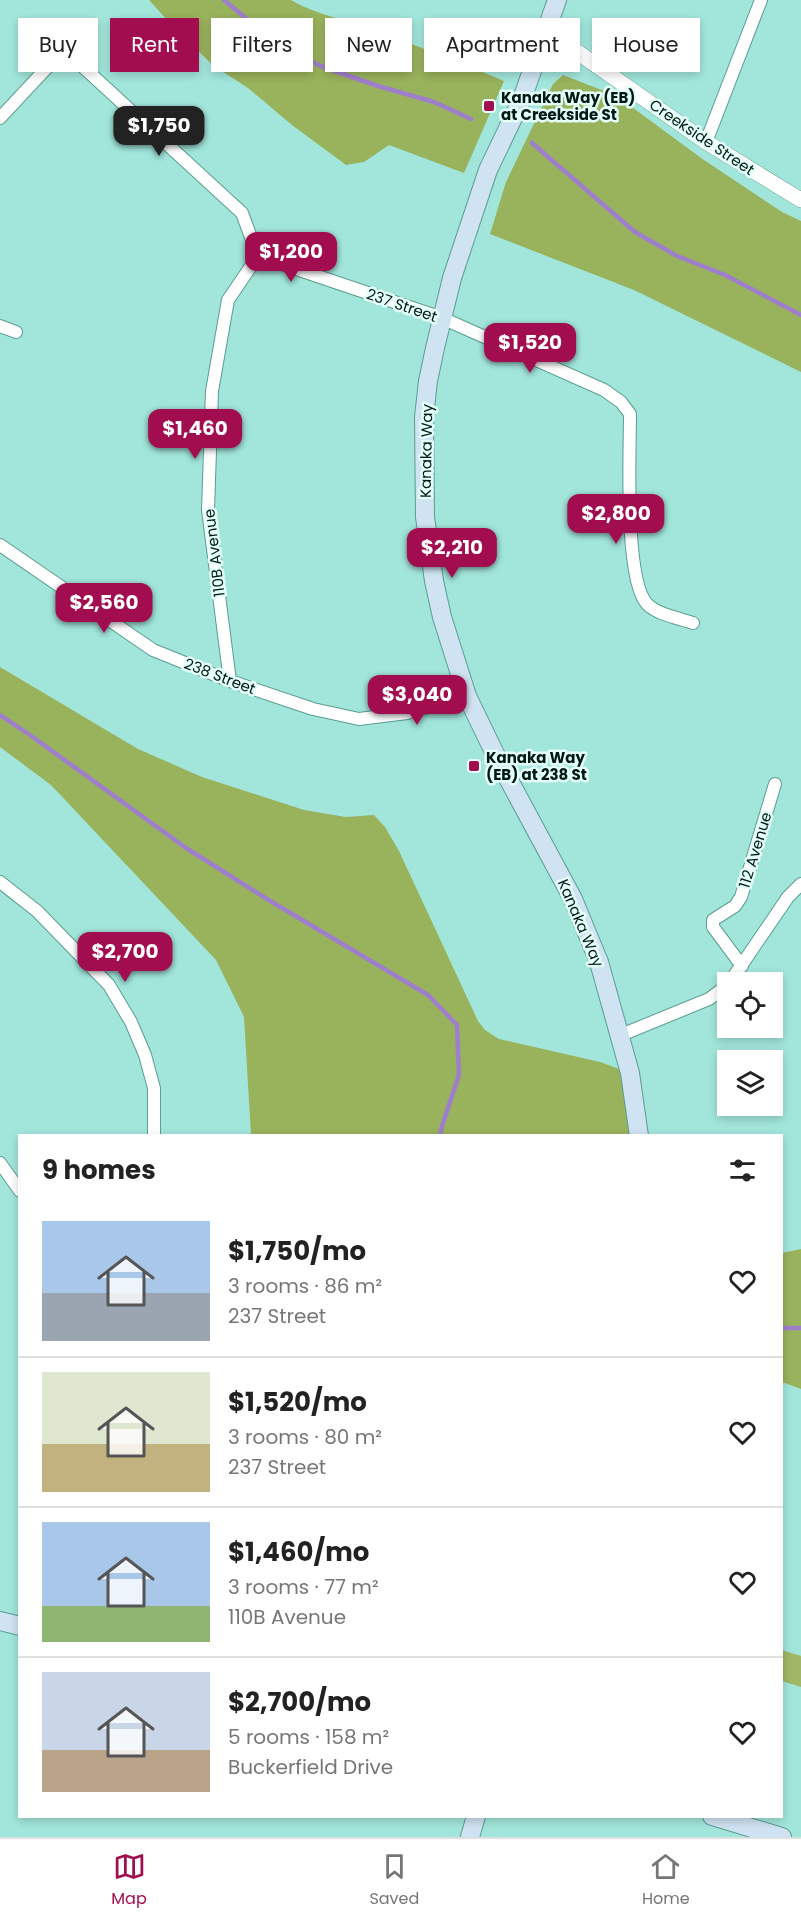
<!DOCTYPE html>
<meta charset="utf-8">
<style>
:root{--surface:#fff;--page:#f2f2f2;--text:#222;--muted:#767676;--line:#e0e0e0;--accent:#a20d50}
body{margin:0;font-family:Poppins,sans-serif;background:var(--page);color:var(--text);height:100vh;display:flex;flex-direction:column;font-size:22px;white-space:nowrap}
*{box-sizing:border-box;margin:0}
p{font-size:20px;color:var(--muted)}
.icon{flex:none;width:33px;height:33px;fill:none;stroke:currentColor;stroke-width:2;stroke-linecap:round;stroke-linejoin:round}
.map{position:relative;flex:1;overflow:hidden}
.side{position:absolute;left:18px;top:1134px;width:765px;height:684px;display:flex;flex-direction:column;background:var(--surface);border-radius:0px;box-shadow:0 3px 9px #0003}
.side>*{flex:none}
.hud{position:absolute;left:18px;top:18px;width:765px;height:54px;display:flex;gap:12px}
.tools{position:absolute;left:717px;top:972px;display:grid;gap:12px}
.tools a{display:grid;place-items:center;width:66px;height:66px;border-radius:0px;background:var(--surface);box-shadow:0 3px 9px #0003;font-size:30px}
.price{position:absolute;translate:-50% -51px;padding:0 14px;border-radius:12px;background:var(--accent);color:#fff;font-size:20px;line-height:39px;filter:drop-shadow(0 2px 3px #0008)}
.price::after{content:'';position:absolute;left:50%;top:36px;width:18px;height:14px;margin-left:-9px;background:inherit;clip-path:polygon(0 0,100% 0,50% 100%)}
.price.current{background:#222;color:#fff}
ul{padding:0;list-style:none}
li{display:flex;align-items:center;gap:18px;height:150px;padding:0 24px}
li+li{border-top:2px solid var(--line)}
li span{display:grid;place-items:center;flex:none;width:168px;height:120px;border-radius:0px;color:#555}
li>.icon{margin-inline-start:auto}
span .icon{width:72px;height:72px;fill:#fffc;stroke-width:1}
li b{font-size:26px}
h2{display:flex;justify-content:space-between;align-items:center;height:72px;padding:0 24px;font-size:26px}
.tag{padding:0 21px;border-radius:0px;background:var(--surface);box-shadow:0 3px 9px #0003;font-size:21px;line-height:54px}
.tag.current{background:var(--accent);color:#fff}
.tabs{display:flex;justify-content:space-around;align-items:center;height:84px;border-top:2px solid var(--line);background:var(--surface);font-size:16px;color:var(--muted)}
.tabs a{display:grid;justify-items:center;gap:3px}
.tabs .current{color:var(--accent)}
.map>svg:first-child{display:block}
.green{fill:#9fb766}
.forest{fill:#99b25c}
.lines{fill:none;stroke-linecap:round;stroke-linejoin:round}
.stream{stroke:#9f7fcc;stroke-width:4.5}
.minor-casing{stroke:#5a9d92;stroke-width:14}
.tertiary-casing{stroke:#5a9d92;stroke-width:16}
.secondary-casing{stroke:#5a9d92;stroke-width:20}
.minor{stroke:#fff;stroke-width:12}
.tertiary{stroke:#fff;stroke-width:15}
.secondary{stroke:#cfe3f2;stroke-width:18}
.poi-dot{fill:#a20d50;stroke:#e4fef9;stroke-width:2}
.labels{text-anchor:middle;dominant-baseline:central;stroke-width:5;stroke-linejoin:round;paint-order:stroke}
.poi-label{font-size:15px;font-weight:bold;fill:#001915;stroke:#e4fef9;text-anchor:start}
.street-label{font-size:15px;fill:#001915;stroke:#e4fef9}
</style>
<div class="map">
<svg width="801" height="1837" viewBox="0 0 801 1837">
<rect width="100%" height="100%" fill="#a2e6db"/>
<path class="green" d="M782,1650l19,6v31l-19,-6z"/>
<path class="forest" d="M149,0h142c23,14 49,18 74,27 47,17 93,34 139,54l-40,92 -75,-28 -25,17 -18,3 -54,-40 -44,-37 -34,-22 -36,-34z
M563,75l54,21 84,62 81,54 19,9v151l-167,-82 -144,-56 16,-52 47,-98z
M0,667l138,82 64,28 102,33 42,7 28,-2 11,12 14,24 79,170 7,9 14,9 101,23 30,11 9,62h-388l-7,-118 -28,-57 -165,-175 -51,-38z
M801,1249v140l-19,-7v-129z"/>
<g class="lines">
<path class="stream" d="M224,0l54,45 45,22 55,19 56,16 37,17
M532,143l103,89 42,24 48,19 76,40
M0,715l30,20 156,113 81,51 161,96 29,30 2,50 -17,51 -2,10
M782,1328h19"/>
<defs>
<path id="minor" d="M0,118l55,-59 13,-6 174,160 16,43
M706,142l55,-142
M258,256l184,62 162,72 17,12 9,12c0,36 -6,165 17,190 11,11 32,14 46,19
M0,326l16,6
M0,545l153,105 77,31 83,28 46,10 48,-6 60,-17
M230,681l-22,-171 4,-119 16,-91 30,-44
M0,882l37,29 72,74 22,37 14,33 9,33v48
M742,966l-29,-39v-7l22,-14 6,-9 34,-113
M730,982l58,-85 13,-13
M621,1035l88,-36 19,-14
M0,1163l20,28"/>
<path id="tertiary" d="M546,30l160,112 95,58"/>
<path id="secondary" d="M557,0l-35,99 -34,71 -36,108 -17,70 -7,33 -4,36 1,100 9,64 8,36 25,79 29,60 77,143 26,63 31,111 9,63
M0,1621l20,5
M712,1816l70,21
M470,1837l6,-21"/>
</defs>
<use href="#minor" class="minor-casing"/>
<use href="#tertiary" class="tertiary-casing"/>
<use href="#secondary" class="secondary-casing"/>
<use href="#minor" class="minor"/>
<use href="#tertiary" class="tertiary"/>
<use href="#secondary" class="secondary"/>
</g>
<g class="poi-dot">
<rect x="483" y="100" width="12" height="12" rx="3"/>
<rect x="468" y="760" width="12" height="12" rx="3"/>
</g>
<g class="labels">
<g class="poi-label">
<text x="501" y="97">Kanaka Way (EB)<tspan x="501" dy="17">at Creekside St</tspan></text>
<text x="486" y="757">Kanaka Way<tspan x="486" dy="17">(EB) at 238 St</tspan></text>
</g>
<g class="street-label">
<text transform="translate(702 137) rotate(34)">Creekside Street</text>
<text transform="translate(402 305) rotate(19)">237 Street</text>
<text transform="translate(426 451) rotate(-89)">Kanaka Way</text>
<text transform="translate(214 553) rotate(-97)">110B Avenue</text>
<text transform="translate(220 676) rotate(21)">238 Street</text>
<text transform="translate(755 850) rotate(-73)">112 Avenue</text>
<text transform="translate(581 923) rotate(67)">Kanaka Way</text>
</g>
</g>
</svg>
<div class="tools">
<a><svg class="icon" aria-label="locate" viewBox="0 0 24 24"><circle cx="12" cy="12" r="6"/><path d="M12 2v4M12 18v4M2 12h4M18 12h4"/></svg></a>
<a><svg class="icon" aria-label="layers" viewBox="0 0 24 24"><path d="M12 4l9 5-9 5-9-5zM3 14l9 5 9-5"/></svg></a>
</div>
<b class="price current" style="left:159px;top:157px">$1,750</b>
<b class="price" style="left:291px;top:283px">$1,200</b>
<b class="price" style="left:530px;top:374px">$1,520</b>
<b class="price" style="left:195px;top:460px">$1,460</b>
<b class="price" style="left:616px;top:545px">$2,800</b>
<b class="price" style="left:452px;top:579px">$2,210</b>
<b class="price" style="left:104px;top:634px">$2,560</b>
<b class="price" style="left:417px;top:726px">$3,040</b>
<b class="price" style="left:125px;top:983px">$2,700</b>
<div class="hud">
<a class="tag">Buy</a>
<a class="tag current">Rent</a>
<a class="tag">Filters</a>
<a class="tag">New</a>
<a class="tag">Apartment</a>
<a class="tag">House</a>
</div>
<section class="side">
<h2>9 homes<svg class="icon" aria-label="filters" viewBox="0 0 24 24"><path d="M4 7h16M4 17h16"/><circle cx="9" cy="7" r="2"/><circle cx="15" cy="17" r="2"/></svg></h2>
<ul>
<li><span style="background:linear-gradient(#a9c7e8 60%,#9aa5b1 0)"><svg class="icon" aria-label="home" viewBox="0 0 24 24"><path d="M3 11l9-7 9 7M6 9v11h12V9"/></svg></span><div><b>$1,750/mo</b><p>3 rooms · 86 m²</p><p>237 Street</p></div><svg class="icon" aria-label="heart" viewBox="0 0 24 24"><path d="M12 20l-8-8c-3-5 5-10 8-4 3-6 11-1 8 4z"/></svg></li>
<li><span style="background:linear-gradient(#dfe7d0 60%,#c2b280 0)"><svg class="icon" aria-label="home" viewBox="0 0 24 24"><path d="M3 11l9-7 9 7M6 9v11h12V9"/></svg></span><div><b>$1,520/mo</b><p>3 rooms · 80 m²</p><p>237 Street</p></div><svg class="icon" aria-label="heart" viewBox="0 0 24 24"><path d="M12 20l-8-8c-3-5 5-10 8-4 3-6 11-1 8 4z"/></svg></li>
<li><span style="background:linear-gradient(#a9c7e8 70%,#8fb573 0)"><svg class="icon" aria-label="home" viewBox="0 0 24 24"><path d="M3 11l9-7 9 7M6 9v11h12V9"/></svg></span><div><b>$1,460/mo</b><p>3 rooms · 77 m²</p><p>110B Avenue</p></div><svg class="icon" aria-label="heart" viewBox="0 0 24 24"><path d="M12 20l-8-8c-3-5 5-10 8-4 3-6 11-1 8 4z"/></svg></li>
<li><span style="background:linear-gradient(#c9d6e8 65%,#b9a48a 0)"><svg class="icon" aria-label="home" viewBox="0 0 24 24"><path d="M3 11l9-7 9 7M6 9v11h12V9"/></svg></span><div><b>$2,700/mo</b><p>5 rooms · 158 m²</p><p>Buckerfield Drive</p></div><svg class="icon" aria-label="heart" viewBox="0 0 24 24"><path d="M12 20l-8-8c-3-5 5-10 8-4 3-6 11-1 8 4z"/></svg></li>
</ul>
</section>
</div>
<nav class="tabs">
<a class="current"><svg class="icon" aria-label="map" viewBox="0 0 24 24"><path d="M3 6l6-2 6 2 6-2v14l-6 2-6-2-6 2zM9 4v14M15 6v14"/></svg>Map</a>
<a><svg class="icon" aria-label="saved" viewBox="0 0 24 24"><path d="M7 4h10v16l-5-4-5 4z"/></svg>Saved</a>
<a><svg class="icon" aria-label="home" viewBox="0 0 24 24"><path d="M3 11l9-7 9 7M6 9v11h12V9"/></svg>Home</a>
</nav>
